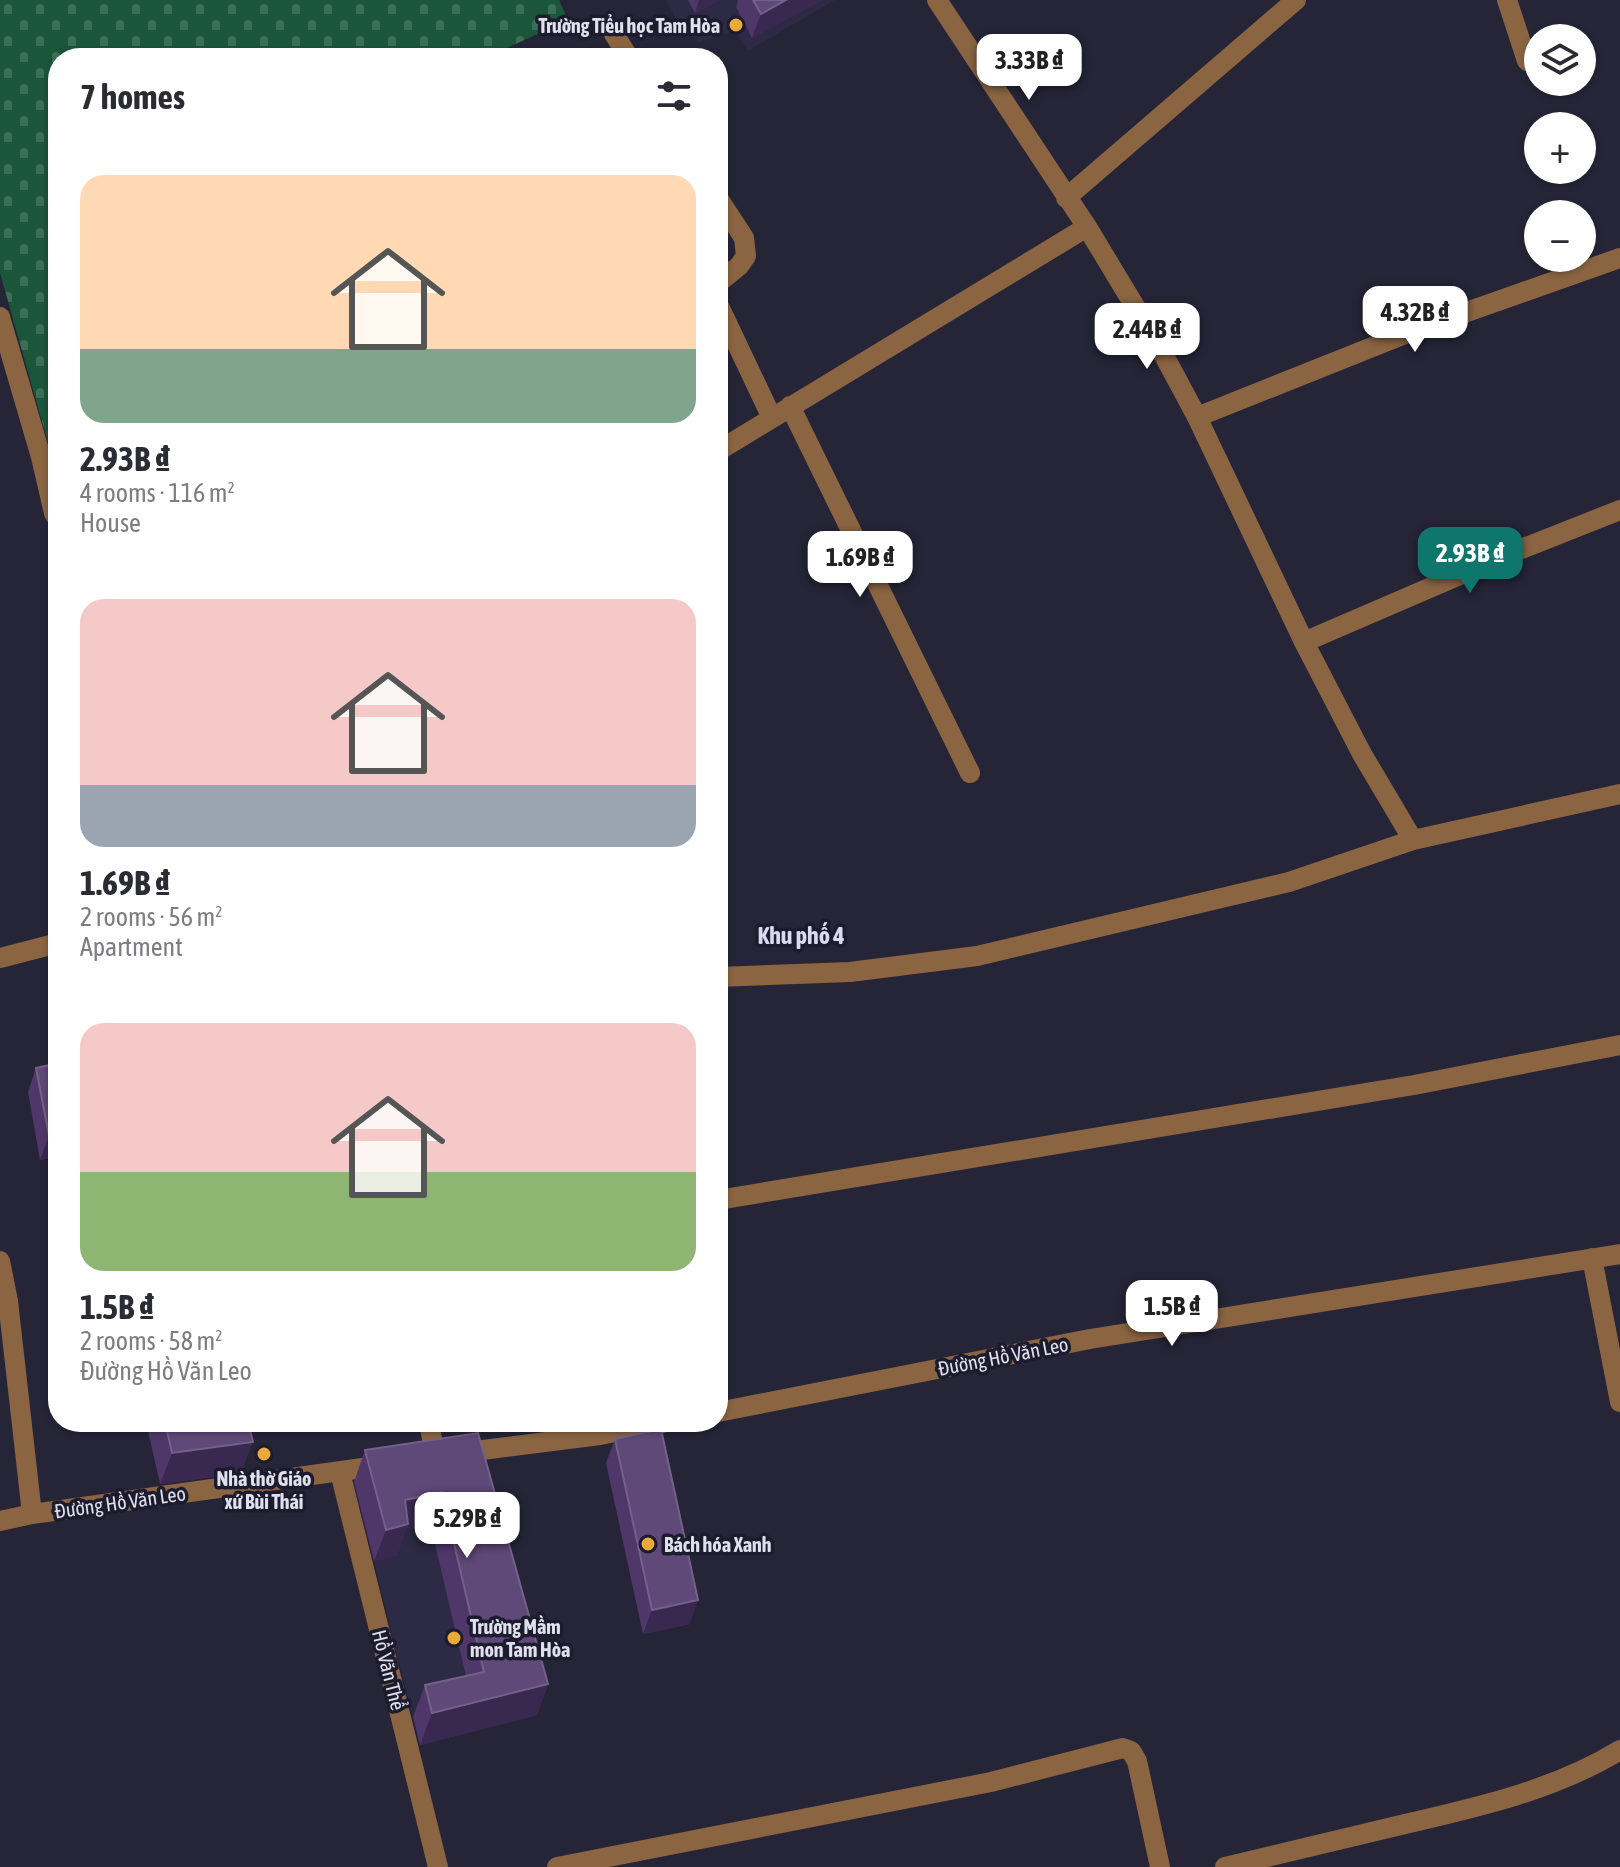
<!DOCTYPE html>
<meta charset="utf-8">
<style>
:root{--surface:#fff;--page:#f2f2f3;--text:#2b2b33;--muted:#7c7c81;--accent:#0f766e}
body{margin:0;font-family:"Asap Condensed",sans-serif;background:var(--page);color:var(--text);height:100vh;display:flex;flex-direction:column;font-size:30px;white-space:nowrap}
*{box-sizing:border-box;margin:0}
p{font-size:26px;color:var(--muted)}
.icon{flex:none;width:44px;height:44px;fill:none;stroke:currentColor;stroke-width:2;stroke-linecap:round;stroke-linejoin:round}
.map{position:relative;flex:1;overflow:hidden}
.drawer{position:absolute;left:48px;top:48px;width:680px;height:1384px;display:flex;flex-direction:column;background:var(--surface);border-radius:32px;box-shadow:0 2px 6px #0004}
.drawer>*{flex:none}
.buttons{position:absolute;left:1524px;top:24px;display:grid;gap:16px}
.buttons a{display:grid;place-items:center;width:72px;height:72px;border-radius:50%;background:var(--surface);box-shadow:0 2px 6px #0004;font-size:40px}
.price{position:absolute;translate:-50% -68px;padding:0 18px;border-radius:16px;background:#fff;color:#222;font-size:26px;line-height:52px;filter:drop-shadow(0 2px 4px #0008)}
.price::after{content:'';position:absolute;left:50%;top:48px;width:24px;height:18px;margin-left:-12px;background:inherit;clip-path:polygon(0 0,100% 0,50% 100%)}
.price.on{background:var(--accent);color:#fff}
ul{padding:0;list-style:none}
li{display:grid;align-content:center;gap:16px;height:424px;padding:0 32px}
li span{display:grid;place-items:center;height:248px;border-radius:24px;color:#555}
li>.icon{margin-inline-start:auto}
span .icon{width:144px;height:144px;fill:#fffc;stroke-width:1}
li b{font-size:34px}
h2{display:flex;justify-content:space-between;align-items:center;height:96px;padding:0 32px;font-size:34px}
.map>svg:first-child{display:block}
.built{fill:#2c2a44}
.cemetery{fill:url(#cemetery-stones)}
.lines{fill:none;stroke-linecap:round;stroke-linejoin:round}
.minor{stroke:#8b6542;stroke-width:20}
.wall{fill:#50376a}
.shaded-wall{fill:#392850}
.building{fill:#5f4978;stroke:#74618a;stroke-width:2}
.poi-dot{fill:#e8ab37;stroke:#1d1b2e;stroke-width:3}
.labels{text-anchor:middle;dominant-baseline:central;stroke-width:7;stroke-linejoin:round;paint-order:stroke}
.poi-label{font-size:20px;font-weight:bold;fill:#e0e0ed;stroke:#1d1b2e;text-anchor:start}
.street-label{font-size:20px;fill:#e0e0ed;stroke:#1d1b2e}
.quarter-label{font-size:24px;font-weight:bold;fill:#dad9f4;stroke:#1d1b2e}
</style>
<div class="map">
<svg width="1620" height="1867" viewBox="0 0 1620 1867">
<defs>
<pattern id="cemetery-stones" width="16" height="16" patternUnits="userSpaceOnUse" patternTransform="scale(2)"><rect width="16" height="16" fill="#1b563b"/><path d="M2 7V4a2 2 0 0 1 4 0v3zM10 15v-3a2 2 0 0 1 4 0v3z" fill="#3c6e58"/></pattern>
</defs>
<rect width="100%" height="100%" fill="#262538"/>
<path class="built" d="M666,0h169l-87,51 -13,-20 -37,11 -22,-22z
M467,1464l70,251 -117,30 -66,-263z"/>
<path class="cemetery" d="M0,0h559l9,20 -83,38h-427v420l-58,-205z"/>
<g class="lines">
<path class="minor" d="M937,0l150,227
M1507,0l20,61
M614,34l15,24
M718,198l26,40 2,18 -7,10 -21,17
M1066,198l230,-198
M718,304l54,114
M0,317l41,140 13,56 4,7
M790,406l180,367
M1197,417l213,-85 210,-74
M718,451l369,-224 73,121 37,69 107,225 58,112 51,86
M1304,642l202,-87 114,-45
M0,958l58,-15
M718,977l132,-5 127,-16 312,-74 124,-42 207,-46
M718,1200l696,-115 206,-40
M1592,1258l28,144
M0,1261l8,40 24,213
M718,1412l372,-73 530,-85
M429,1422l6,34
M459,1453l141,-18 67,-13
M340,1472l98,395
M0,1521l32,-7 352,-49
M557,1867l434,-85 132,-34 8,3 6,10 23,106
M1225,1867c60,-14 120,-29 180,-43 73,-17 150,-34 215,-74"/>
</g>
<path class="wall" d="M688,0h32l-25,13z
M738,0h84l-70,38 -16,-31z
M58,1063v93l-18,4 -12,-68 8,-24z
M146,1422h102l-7,51 -81,11z
M478,1433l70,251 -11,31 -117,30 -7,-28 12,-32 41,-9 -36,-153 -24,5 -9,27 -23,6 -20,-79 11,-32z
M615,1439l75,185 -47,10 -37,-171z"/>
<path class="shaded-wall" d="M699,0h21l-25,13z
M786,0h36l-70,38 9,-24z
M58,1134v22l-18,4 9,-24z
M253,1442l-12,31 -81,11 12,-31z
M442,1492l-12,31 -24,5 -9,27 -23,6 12,-31 19,-30z
M698,1600l-8,24 -47,10 9,-24z
M548,1684l-11,31 -117,30 12,-32z"/>
<path class="building" d="M753,0h33l-25,14z
M58,1063v71l-9,2 -13,-68z
M165,1422h83l5,20 -81,11z
M661,1429l37,171 -46,10 -37,-171z
M478,1433l70,251 -116,29 -7,-28 59,-13 -42,-180 -37,8 3,24 -22,6 -21,-80z"/>
<g class="poi-dot">
<circle cx="736" cy="25" r="8"/>
<circle cx="264" cy="1454" r="8"/>
<circle cx="648" cy="1544" r="8"/>
<circle cx="454" cy="1638" r="8"/>
</g>
<g class="labels">
<g class="poi-label">
<text x="720" y="25" text-anchor="end">Trường Tiểu học Tam Hòa</text>
<text x="264" y="1478" text-anchor="middle">Nhà thờ Giáo<tspan x="264" dy="23">xứ Bùi Thái</tspan></text>
<text x="664" y="1544">Bách hóa Xanh</text>
<text x="470" y="1626">Trường Mầm<tspan x="470" dy="23">mon Tam Hòa</tspan></text>
</g>
<g class="street-label">
<text transform="translate(1003 1356) rotate(-11)">Đường Hồ Văn Leo</text>
<text transform="translate(120 1502) rotate(-8)">Đường Hồ Văn Leo</text>
<text transform="translate(389 1670) rotate(76)">Hồ Văn Thể</text>
</g>
<g class="quarter-label">
<text x="801" y="935">Khu phố 4</text>
</g>
</g>
</svg>
<div class="buttons">
<a><svg class="icon" aria-label="layers" viewBox="0 0 24 24"><path d="M12 4l9 5-9 5-9-5zM3 14l9 5 9-5"/></svg></a>
<a>+</a>
<a>−</a>
</div>
<b class="price" style="left:1029px;top:102px">3.33B ₫</b>
<b class="price" style="left:1415px;top:354px">4.32B ₫</b>
<b class="price" style="left:1147px;top:371px">2.44B ₫</b>
<b class="price on" style="left:1470px;top:595px">2.93B ₫</b>
<b class="price" style="left:860px;top:599px">1.69B ₫</b>
<b class="price" style="left:1172px;top:1348px">1.5B ₫</b>
<b class="price" style="left:467px;top:1560px">5.29B ₫</b>
<section class="drawer">
<h2>7 homes<svg class="icon" aria-label="filters" viewBox="0 0 24 24"><path d="M4 7h16M4 17h16"/><circle cx="9" cy="7" r="2"/><circle cx="15" cy="17" r="2"/></svg></h2>
<ul>
<li><span style="background:linear-gradient(#ffd9b3 70%,#7fa58c 0)"><svg class="icon" aria-label="home" viewBox="0 0 24 24"><path d="M3 11l9-7 9 7M6 9v11h12V9"/></svg></span><div><b>2.93B ₫</b><p>4 rooms · 116 m²</p><p>House</p></div></li>
<li><span style="background:linear-gradient(#f6c9c9 75%,#9aa5b1 0)"><svg class="icon" aria-label="home" viewBox="0 0 24 24"><path d="M3 11l9-7 9 7M6 9v11h12V9"/></svg></span><div><b>1.69B ₫</b><p>2 rooms · 56 m²</p><p>Apartment</p></div></li>
<li><span style="background:linear-gradient(#f6c9c9 60%,#8fb573 0)"><svg class="icon" aria-label="home" viewBox="0 0 24 24"><path d="M3 11l9-7 9 7M6 9v11h12V9"/></svg></span><div><b>1.5B ₫</b><p>2 rooms · 58 m²</p><p>Đường Hồ Văn Leo</p></div></li>
</ul>
</section>
</div>
